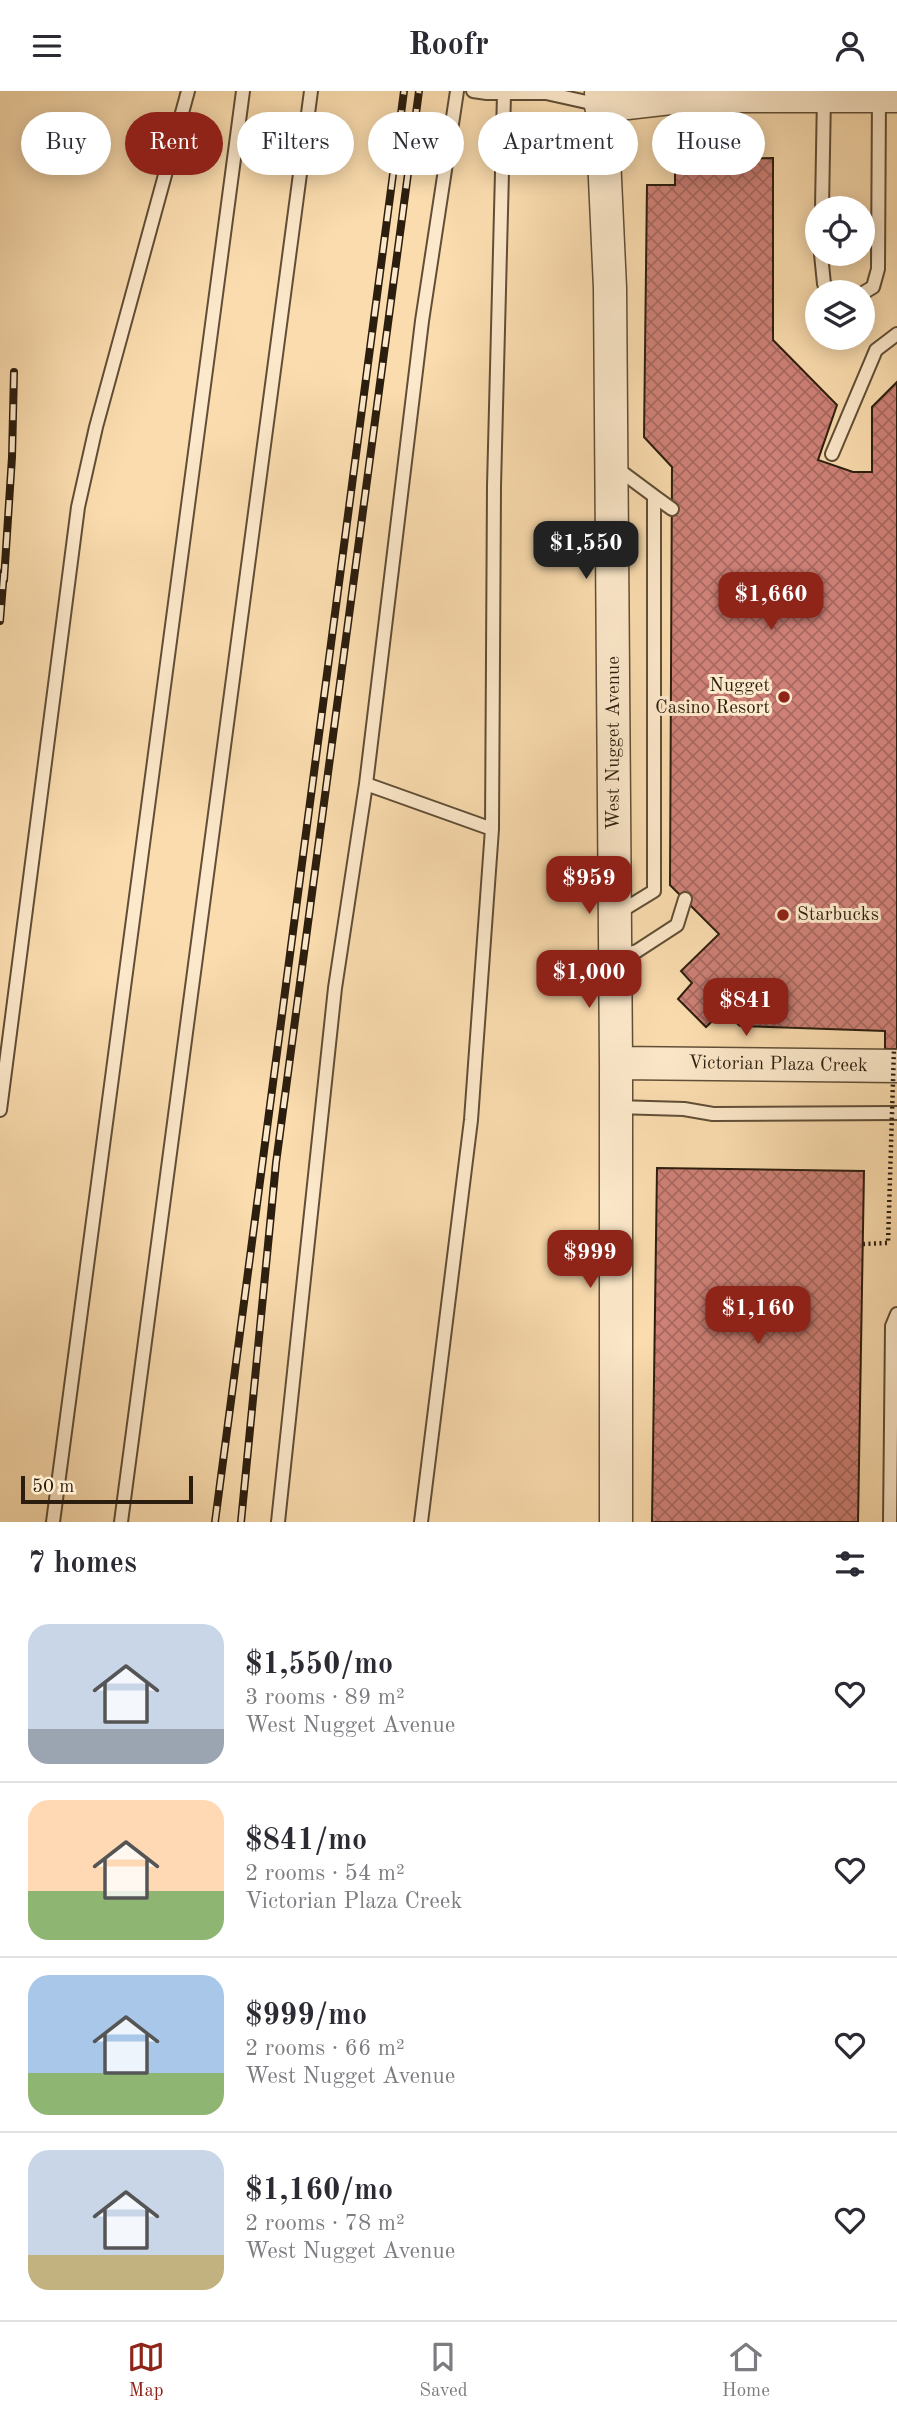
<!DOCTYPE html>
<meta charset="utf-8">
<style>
:root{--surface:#fff;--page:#f2f2f3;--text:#2b2b33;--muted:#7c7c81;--line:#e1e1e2;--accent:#8f2418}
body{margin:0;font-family:"Old Standard TT",serif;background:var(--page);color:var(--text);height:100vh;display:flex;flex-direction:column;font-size:26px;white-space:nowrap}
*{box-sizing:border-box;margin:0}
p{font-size:23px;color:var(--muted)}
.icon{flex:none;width:38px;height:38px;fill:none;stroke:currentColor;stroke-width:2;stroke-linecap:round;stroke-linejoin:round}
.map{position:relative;height:1431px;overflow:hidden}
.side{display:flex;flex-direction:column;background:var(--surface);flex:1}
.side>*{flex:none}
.top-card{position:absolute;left:21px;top:21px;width:856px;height:63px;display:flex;gap:14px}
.buttons{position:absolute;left:805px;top:105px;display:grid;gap:14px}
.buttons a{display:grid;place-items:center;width:70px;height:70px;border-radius:50%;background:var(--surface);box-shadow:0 4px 18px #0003;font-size:35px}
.scale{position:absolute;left:21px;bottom:18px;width:172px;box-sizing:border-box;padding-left:7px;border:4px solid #2c1e0e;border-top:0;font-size:19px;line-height:24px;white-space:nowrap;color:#2c1e0e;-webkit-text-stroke:5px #fce8ca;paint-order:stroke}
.price{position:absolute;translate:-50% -60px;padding:0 16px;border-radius:14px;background:var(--accent);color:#fff;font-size:23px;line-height:46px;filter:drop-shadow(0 2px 4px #0008)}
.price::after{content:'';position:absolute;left:50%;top:42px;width:21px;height:16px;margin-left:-10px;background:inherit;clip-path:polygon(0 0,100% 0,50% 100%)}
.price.on{background:#222;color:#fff}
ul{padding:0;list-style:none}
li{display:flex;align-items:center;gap:21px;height:175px;padding:0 28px}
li+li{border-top:2px solid var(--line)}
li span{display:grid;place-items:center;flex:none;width:196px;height:140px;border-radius:21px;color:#555}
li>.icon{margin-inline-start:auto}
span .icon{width:84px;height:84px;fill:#fffc;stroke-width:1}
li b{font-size:30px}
h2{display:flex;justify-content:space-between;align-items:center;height:84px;padding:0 28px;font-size:30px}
.pill{padding:0 24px;border-radius:32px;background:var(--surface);box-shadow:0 4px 18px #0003;font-size:24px;line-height:63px}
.pill.on{background:var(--accent);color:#fff}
header{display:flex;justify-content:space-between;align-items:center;height:91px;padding:0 28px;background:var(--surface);font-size:32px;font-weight:700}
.menu{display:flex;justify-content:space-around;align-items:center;height:98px;border-top:2px solid var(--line);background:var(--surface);font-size:19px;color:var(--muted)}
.menu a{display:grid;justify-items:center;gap:4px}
.menu .on{color:var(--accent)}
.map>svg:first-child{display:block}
.building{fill:url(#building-cross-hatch);stroke:#2c1e0e;stroke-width:2}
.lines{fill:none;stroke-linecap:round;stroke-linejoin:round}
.service-casing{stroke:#604e36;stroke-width:16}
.tertiary-casing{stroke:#604e36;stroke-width:35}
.service{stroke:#fce8ca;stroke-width:12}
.tertiary{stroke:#fce8ca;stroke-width:32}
.rail-casing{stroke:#2c1e0e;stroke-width:8}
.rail{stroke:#fce8ca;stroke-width:5;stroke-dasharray:16;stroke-linecap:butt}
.path-bridge{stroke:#2c1e0e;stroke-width:4.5;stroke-dasharray:2 3.5;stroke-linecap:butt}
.poi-dot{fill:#8f2418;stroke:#fce8ca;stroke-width:2.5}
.labels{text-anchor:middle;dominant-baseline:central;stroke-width:6;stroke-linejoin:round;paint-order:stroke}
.poi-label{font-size:19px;fill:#2c1e0e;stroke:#fce8ca;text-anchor:end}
.street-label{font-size:19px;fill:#2c1e0e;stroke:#fce8ca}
</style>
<header><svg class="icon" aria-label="menu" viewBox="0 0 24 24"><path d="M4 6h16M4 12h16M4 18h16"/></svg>Roofr<svg class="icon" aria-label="person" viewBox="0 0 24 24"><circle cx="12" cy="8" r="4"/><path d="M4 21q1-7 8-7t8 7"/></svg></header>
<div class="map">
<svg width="897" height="1431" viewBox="0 0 897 1431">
<defs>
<pattern id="building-cross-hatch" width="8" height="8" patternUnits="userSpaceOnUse" patternTransform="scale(1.75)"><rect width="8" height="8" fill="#cf8177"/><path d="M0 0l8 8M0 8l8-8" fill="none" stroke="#a86960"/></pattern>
</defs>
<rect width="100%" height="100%" fill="#fadcae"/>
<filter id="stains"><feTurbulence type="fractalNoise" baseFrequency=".00286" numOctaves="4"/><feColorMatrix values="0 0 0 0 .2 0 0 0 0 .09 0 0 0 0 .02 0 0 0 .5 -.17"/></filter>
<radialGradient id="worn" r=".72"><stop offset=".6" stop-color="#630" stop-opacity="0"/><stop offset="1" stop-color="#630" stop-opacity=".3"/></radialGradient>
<path class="building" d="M773,67v182l64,65 -19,55 35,12h19v-65l25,-25v667h-12v-18l-145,-5 -17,-15 -17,16 -28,-28 14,-16 -11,-12 38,-37 -49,-49 2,-418 -28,-30 3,-252h28v-24z
M657,1077l207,3 -6,351h-206z"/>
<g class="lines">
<defs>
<path id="service" d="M473,0l14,2h59l54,12
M822,117l2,-113
M821,163l3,30 8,8
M863,202l10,-6 5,-18 1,-173
M832,363l44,-104 21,-16
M615,376l39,29v395l-36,22
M654,405l18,13
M366,693l126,45
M616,866l21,-6 40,-26 8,-26
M616,1016l68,2 29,5 184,-1
M0,1019l78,-603 18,-80 92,-336
M53,1431l190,-1431
M121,1431l190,-1431
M278,1431l57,-534 31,-204 56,-463 35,-230
M421,1431l50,-402 21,-291 2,-343 10,-392
M890,1431l2,-196 5,-12"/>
<path id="tertiary" d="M601,0l9,197 6,775v459
M601,15l87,-10h209
M616,972l281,3"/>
</defs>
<use href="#service" class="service-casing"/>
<use href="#tertiary" class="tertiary-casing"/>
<use href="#service" class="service"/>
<use href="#tertiary" class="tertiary"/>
<defs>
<path id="rail" d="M4,489l8,-123 2,-85
M0,530l4,-50
M215,1431l189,-1431
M241,1431l35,-359 143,-1072"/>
</defs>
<use href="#rail" class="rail-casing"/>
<use href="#rail" class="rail"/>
<path class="path-bridge" d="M863,1153l25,-1 6,-194"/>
</g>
<g class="poi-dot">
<circle cx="784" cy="606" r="7"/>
<circle cx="783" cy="824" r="7"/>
</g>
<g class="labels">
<g class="poi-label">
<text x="770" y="595">Nugget<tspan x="770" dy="22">Casino Resort</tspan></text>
<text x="797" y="824" text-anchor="start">Starbucks</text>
</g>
<g class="street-label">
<text transform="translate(614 652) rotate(-90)">West Nugget Avenue</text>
<text transform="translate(778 974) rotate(1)">Victorian Plaza Creek</text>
</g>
</g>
<rect width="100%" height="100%" filter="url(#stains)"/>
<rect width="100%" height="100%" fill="url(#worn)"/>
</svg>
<div class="buttons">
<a><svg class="icon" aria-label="locate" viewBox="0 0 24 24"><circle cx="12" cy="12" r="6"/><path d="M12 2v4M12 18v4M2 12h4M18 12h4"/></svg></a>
<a><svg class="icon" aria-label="layers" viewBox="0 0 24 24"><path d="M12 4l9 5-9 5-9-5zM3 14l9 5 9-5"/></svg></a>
</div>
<div class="scale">50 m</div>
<b class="price on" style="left:586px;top:490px">$1,550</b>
<b class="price" style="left:771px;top:541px">$1,660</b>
<b class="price" style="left:589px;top:825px">$959</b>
<b class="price" style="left:589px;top:919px">$1,000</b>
<b class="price" style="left:746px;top:947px">$841</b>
<b class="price" style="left:590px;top:1199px">$999</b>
<b class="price" style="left:758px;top:1255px">$1,160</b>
<div class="top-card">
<a class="pill">Buy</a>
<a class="pill on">Rent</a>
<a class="pill">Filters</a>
<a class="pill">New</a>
<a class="pill">Apartment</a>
<a class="pill">House</a>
</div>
</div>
<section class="side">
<h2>7 homes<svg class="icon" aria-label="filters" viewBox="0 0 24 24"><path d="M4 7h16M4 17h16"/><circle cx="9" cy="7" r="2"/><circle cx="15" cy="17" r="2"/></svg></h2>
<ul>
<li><span style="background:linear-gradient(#c9d6e8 75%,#9aa5b1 0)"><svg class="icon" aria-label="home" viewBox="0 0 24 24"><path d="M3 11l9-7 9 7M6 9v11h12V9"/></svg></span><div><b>$1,550/mo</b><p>3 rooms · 89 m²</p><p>West Nugget Avenue</p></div><svg class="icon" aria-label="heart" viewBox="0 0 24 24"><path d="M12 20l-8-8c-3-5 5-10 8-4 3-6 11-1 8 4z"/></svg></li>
<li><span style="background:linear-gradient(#ffd9b3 65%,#8fb573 0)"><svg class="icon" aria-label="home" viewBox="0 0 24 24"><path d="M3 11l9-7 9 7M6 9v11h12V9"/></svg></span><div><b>$841/mo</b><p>2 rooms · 54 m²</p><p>Victorian Plaza Creek</p></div><svg class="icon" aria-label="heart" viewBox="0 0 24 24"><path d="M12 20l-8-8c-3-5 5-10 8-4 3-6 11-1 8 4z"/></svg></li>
<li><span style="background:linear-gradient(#a9c7e8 70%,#8fb573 0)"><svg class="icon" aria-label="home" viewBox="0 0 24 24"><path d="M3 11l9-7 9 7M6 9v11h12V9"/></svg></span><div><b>$999/mo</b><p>2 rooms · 66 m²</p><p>West Nugget Avenue</p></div><svg class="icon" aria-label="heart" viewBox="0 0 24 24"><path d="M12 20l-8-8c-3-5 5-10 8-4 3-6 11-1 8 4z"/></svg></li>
<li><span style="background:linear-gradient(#c9d6e8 75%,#c2b280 0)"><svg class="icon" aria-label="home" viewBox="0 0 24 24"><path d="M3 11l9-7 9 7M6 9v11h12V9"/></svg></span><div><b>$1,160/mo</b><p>2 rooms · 78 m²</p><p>West Nugget Avenue</p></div><svg class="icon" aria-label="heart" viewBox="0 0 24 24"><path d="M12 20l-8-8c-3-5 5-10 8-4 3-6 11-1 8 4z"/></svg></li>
</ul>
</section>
<nav class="menu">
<a class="on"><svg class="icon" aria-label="map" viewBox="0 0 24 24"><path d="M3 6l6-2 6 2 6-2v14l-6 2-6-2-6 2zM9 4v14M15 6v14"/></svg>Map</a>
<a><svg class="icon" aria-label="saved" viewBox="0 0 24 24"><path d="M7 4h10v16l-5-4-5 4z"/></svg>Saved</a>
<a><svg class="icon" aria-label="home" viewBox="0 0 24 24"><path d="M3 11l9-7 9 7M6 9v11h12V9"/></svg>Home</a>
</nav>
